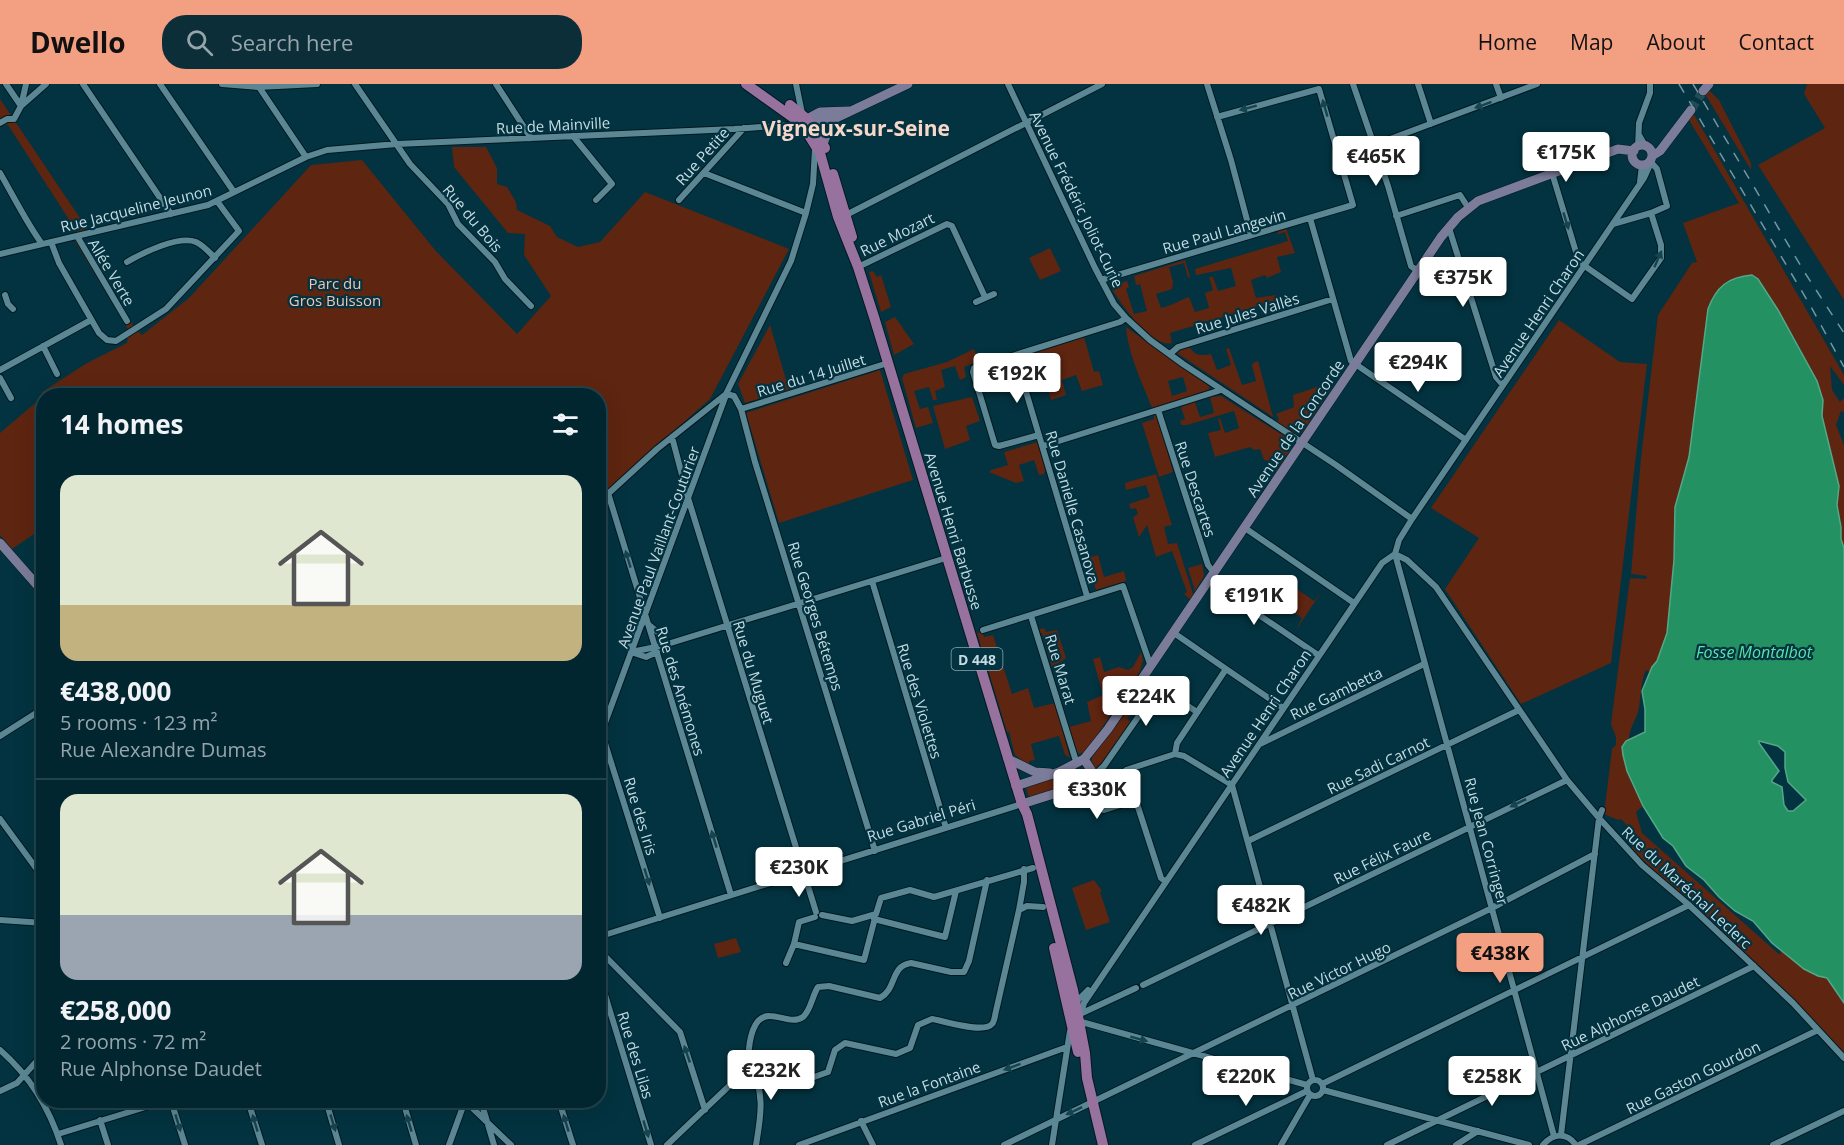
<!DOCTYPE html>
<meta charset="utf-8">
<style>
:root{--surface:#022630;--page:#0c2e38;--text:#f1f3f6;--muted:#96a5ab;--line:#23434c;--accent:#f39f82}
body{margin:0;font-family:"Open Sans",sans-serif;background:var(--page);color:var(--text);height:100vh;display:flex;flex-direction:column;font-size:22px;white-space:nowrap}
*{box-sizing:border-box;margin:0}
p{font-size:20px;color:var(--muted)}
.icon{flex:none;width:33px;height:33px;fill:none;stroke:currentColor;stroke-width:2;stroke-linecap:round;stroke-linejoin:round}
.map{position:relative;flex:1;overflow:hidden}
.drawer{position:absolute;left:36px;top:304px;width:570px;height:720px;display:flex;flex-direction:column;background:var(--surface);border-radius:24px;box-shadow:0 6px 24px #0002,0 0 0 2px var(--line)}
.drawer>*{flex:none}
.price{position:absolute;translate:-50% -51px;padding:0 14px;border-radius:6px;background:#fff;color:#222;font-size:20px;line-height:39px;filter:drop-shadow(0 2px 3px #0008)}
.price::after{content:'';position:absolute;left:50%;top:36px;width:18px;height:14px;margin-left:-9px;background:inherit;clip-path:polygon(0 0,100% 0,50% 100%)}
.price.on{background:var(--accent);color:#111}
ul{padding:0;list-style:none}
li{display:grid;align-content:center;gap:12px;height:318px;padding:0 24px}
li+li{border-top:2px solid var(--line)}
li span{display:grid;place-items:center;height:186px;border-radius:18px;color:#555}
li>.icon{margin-inline-start:auto}
span .icon{width:108px;height:108px;fill:#fffc;stroke-width:1}
li b{font-size:26px}
h2{display:flex;justify-content:space-between;align-items:center;height:72px;padding:0 24px;font-size:26px}
header{display:flex;align-items:center;gap:36px;box-sizing:border-box;height:84px;padding:0 30px;background:var(--accent);color:#111}
header strong{font-size:28px}
nav{display:flex;gap:33px;margin-inline-start:auto;font-size:21px}
.search{width:420px;height:54px;background:var(--page);display:flex;align-items:center;gap:15px;box-sizing:border-box;padding:0 21px;border-radius:24px;color:var(--muted);font-size:22px}
.map>svg:first-child{display:block}
.green{fill:#5e2510;fill-rule:evenodd}
.water{fill:#249163;stroke:#54a789;stroke-width:1.5;fill-rule:evenodd}
.lines{fill:none;stroke-linecap:round;stroke-linejoin:round}
.secondary-tunnel{stroke:#204c58;stroke-width:9;stroke-dasharray:9 4.5;stroke-linecap:butt}
.street-casing{stroke:#03191f;stroke-width:8}
.secondary-casing{stroke:#03191f;stroke-width:10}
.primary-casing{stroke:#03191f;stroke-width:12}
.street{stroke:#5b8795;stroke-width:6}
.secondary{stroke:#7a7c9a;stroke-width:9}
.primary{stroke:#98729e;stroke-width:10}
.rail{stroke:#75969f;stroke-width:1.5;stroke-dasharray:10 10;stroke-linecap:butt}
.oneway{fill:#154451}
.labels{text-anchor:middle;dominant-baseline:central;stroke-width:4.5;stroke-linejoin:round;paint-order:stroke}
.shield{fill:#033340;stroke:#8aa9b1;stroke-width:1.5}
.shield-label{font-size:14px;font-weight:bold;fill:#c4dbe2}
.street-label{font-size:15px;fill:#c4dbe2;stroke:#033340}
.park-label{font-size:15px;fill:#f3c3b2;stroke:#033340}
.water-label{font-size:16px;font-style:italic;fill:#5be3a4;stroke:#033340}
.district-label{font-size:21px;font-weight:bold;fill:#f8d7cb;stroke:#033340}
</style>
<header>
<strong>Dwello</strong>
<div class="search"><svg class="icon" aria-label="search" viewBox="0 0 24 24"><circle cx="10" cy="10" r="6"/><path d="M15 15l6 6"/></svg>Search here</div>
<nav><a>Home</a><a>Map</a><a>About</a><a>Contact</a></nav>
</header>
<div class="map">
<svg width="1844" height="1061" viewBox="0 0 1844 1061">
<rect width="100%" height="100%" fill="#033340"/>
<path class="green" d="M1807,0h37v216l-86,-135 67,-37 -21,-34z
M1709,6l10,10 32,63v7l-46,-76z
M0,15l88,131 -7,9 53,88 8,8 47,-37 122,-133 51,-5 73,90 82,84 34,-38 -27,-41 1,-21 -17,-1 -54,-66 -2,-20h34l11,21v16l10,3 9,15 1,8 33,16 7,11 21,10 22,-5 45,-50 144,57 -79,150 -111,98 -1,-101h-554l-1,132 -31,21 -12,-14v-102l40,-34 2,-7 45,-29 40,-20 2,-12 -55,-91 3,-8 -69,-107 -8,-1z
M1693,29l151,262v10l-14,-19 2,24 8,12 4,-4v14l-3,-1 -5,14 8,20v151l-7,-73 4,-1 -4,-17 2,-19 -17,-70 1,-16 -6,-19 -23,-44 -34,-55 -2,-3c-28,-3 -40,3 -50,30l-19,148 -14,50 -1,53 -7,73 -10,28 -7,11 -4,-2c-7,16 -4,31 -9,45 -4,9 -7,14 -8,24l-3,2 5,41 12,24 -7,6 6,21 138,122 1,-5 23,19 23,8 2,4 15,22v53l-97,-101 -115,-105 1,-12 4,-2 -16,-17 -3,1 -14,-6 8,-65 4,-4v-8l-5,-13 19,-146 16,1 1,-3 -16,-2 10,-116 17,-143 34,-52 5,-1 -14,-39 56,-20 -50,-83z
M1286,144l9,25 -18,4 4,15 -14,6 -2,-3 -14,5 5,18 20,-3 4,14 -17,6 -4,-9 -89,27 2,10c-20,6 -55,-43 -63,-60l9,-4 3,4 6,-2 2,6 -3,2 8,25 13,-3 -7,-27 -4,1 -2,-9 51,-16 5,17 -2,1 -4,-15 -15,4 4,15 -1,7 -16,5 5,14c11,-2 18,-8 28,-11l6,15 14,-4 -4,-15 8,-3 -4,-13h4l5,14 18,-5 -5,-18 -35,7 -1,-6 93,-28 -3,-9 -7,2 -1,-3z
M1050,164l11,23 -21,9 -11,-22z
M873,187l4,6 4,-2 10,32 -10,5 -12,-40z
M895,233l19,27 -20,11 -9,-33z
M1559,236l61,42 27,2 -36,299 -90,41 -76,-115 34,-51 -48,-30z
M770,241l19,65 -44,13 -7,-19z
M1126,243l83,59v4l-41,13 -1,2 -15,3c-9,-24 -24,-53 -26,-81zM1183,293l4,14 -15,5 -4,-15z
M1084,253l10,35 5,-1 4,14 -21,6 -6,-16 -14,5 4,15 -15,5 -14,-48z
M1189,263c7,9 11,9 22,7l6,16 14,-5 -5,-16 3,-1 13,37 14,-4 -4,-15 1,-3 5,-2 15,56 -96,-64 2,-3z
M974,265l4,12 -14,6 2,10 -6,3 -5,-14 -14,4 4,17 -10,4 2,9h-4l-4,-13 -15,4 6,18 8,-2 5,16 -17,5 -14,-50 2,-4 43,-12z
M880,286l33,110 -134,43 -33,-110z
M1329,299l1,7 -28,43 -6,1 -19,-12 2,-3 -3,-5 18,-7 -1,-12z
M1221,312l63,40 8,11 -16,24 -4,-10 -8,-1 -4,-11 -6,1 -4,-3 -35,10 -7,-24 13,-3 -3,-11 2,-1 5,15 14,-5 -5,-17 -47,14h-6l-1,-4 5,-2 -4,-12 14,-5 5,15 14,-4 -4,-16z
M972,313l8,24 -14,5 4,14 -25,9 -12,-43z
M1154,330l4,2 15,56 -14,5 -17,-54 12,-4z
M1038,358l8,26 -2,6 -5,1 -5,-15 -15,5 5,16 -8,2 -27,-11 2,-2 17,-5 -4,-13z
M1156,390l16,51 -8,2 4,17 9,-1 16,51 -3,5 -6,-5 3,-2 -15,-41 -16,6 -9,-32 -8,12 -6,-20 5,-3 -2,-6 -5,1 -2,-5 21,-7 -4,-12 -20,5 -1,-7z
M1098,471l6,22 20,-6 2,10 -30,9 -9,-32z
M1202,480l2,12 -9,15 -7,-23z
M1287,498l27,19 8,-10 -26,39 6,-12 -26,-18z
M1044,544l2,4 11,-2 9,28 -14,10 -10,-35h-2v-4z
M982,548l2,5 9,-2 19,59 16,-6 6,20 21,-5 15,55 -5,-3 -6,-19 -28,8 4,16 -6,1v5l-14,-11 -6,-23h-2l-30,-99z
M1141,568l2,8 -3,11 -49,73 -7,8 -6,2 -9,-27 22,-6 -4,-19 16,-7 -10,-36 7,-2 4,15 15,-5 9,3 5,-3z
M1143,602l6,3 -22,30 4,3 -24,36 -13,12 -3,-9 2,-5 32,-42z
M1071,688l4,11 -46,14 -3,-9 2,-1z
M1094,796l8,11 -2,1 10,30 -24,8 -14,-42z
M736,854l5,14 -23,6 -4,-14z"/>
<path class="water" d="M1752,191l6,4 20,31 39,71 6,19 -1,16 17,70 -2,19 4,22v12l3,9v455l-17,-25 -9,-2 -14,-7 -32,-26 -19,-22 -18,-10 -16,-14 -15,-17 -18,-14 -13,-20 -10,-8 -20,-32 -16,-35 -4,-16 -1,-8 4,-6 19,-9v-23l-3,-18 10,-24 5,-6 10,-28 7,-73 1,-53 14,-50 19,-148c8,-22 20,-32 44,-34zM1759,657l19,5 7,6v16l3,14 18,18 -13,11h-5l-4,-6 -2,-18 -10,-5v-2l7,-9 -20,-28z"/>
<g class="lines">
<path class="secondary-tunnel" d="M1691,26l12,-19"/>
<defs>
<path id="street" d="M6,0l15,22
M83,0l88,130
M160,0l74,108
M222,0l36,3 59,-3
M257,0l49,73
M355,0l55,80 38,40 10,20 37,38 10,17 26,27
M496,0l35,54
M796,0l6,29
M1008,0l87,184 19,36 12,14 24,22 33,24 153,101 76,54
M1207,0l24,76 20,75
M1353,0l35,102 23,80 8,6
M1418,0l13,40
M1496,0l5,14
M21,22l5,-22
M0,39l7,-4h7l7,-13 25,-22
M1639,51l7,12
M573,52l39,48 -16,16
M1374,61l163,-61
M1638,63l1,-24 11,-30v-9
M0,89c14,24 26,49 42,71
M704,89l102,40
M1552,89l27,89 53,37 29,-41v-13l-10,-32
M1640,98l2,-17
M679,116l65,-72
M846,131l256,-131
M1396,132l64,-21 9,14
M1310,134l41,143 115,79
M1613,140l38,-11 16,-7 -10,-37 -7,-8
M1449,144l47,149 7,8
M77,152l50,85
M51,158l8,21 40,70 8,7 9,1 50,-32 73,-78 -22,-30
M0,170l208,-49 98,-48 21,-7 70,-6 337,-15 68,-5
M127,178c15,-9 52,-27 69,-20 7,3 14,11 19,16
M858,183l89,-43 5,2 33,71
M1101,196l252,-75 -34,-116 -102,28
M5,211l3,9 5,5
M976,218l18,-8
M43,262l14,28
M1170,270l8,-7 155,-48
M1015,271l72,241
M0,286l91,-50
M0,294l11,20
M726,310l8,2 7,13 14,53 120,389
M741,325l147,-46
M1158,326l50,155 7,9
M1039,351l-40,11 -4,-1 -22,-73 1,-4 146,-46 6,-4
M672,353l16,61 128,414
M1043,362l178,-56
M608,409l123,402
M598,419l59,-54 69,-55 65,-133 15,-48 7,-29 2,-35
M1245,444l109,75
M1395,470l12,6 29,27 131,193 32,38 43,47 47,40 104,98 51,55
M1395,470l159,582
M872,497l74,247
M1209,497l109,74
M1031,532l44,142 3,4
M642,540c-13,5 -17,16 -11,28l15,5 11,-5
M649,541l11,9 1,12
M983,546l140,-44 28,81
M1174,549l52,36
M631,568l30,-6 285,-88
M1159,603l38,25
M598,637l62,197
M0,652l44,-28
M598,658l128,-347
M1260,660l164,-80
M1175,670l2,-11 49,-74 57,39
M1072,681c1,10 3,14 12,18
M1093,691l11,35 32,-10
M1092,693l12,-11 55,-79 -15,-10
M0,735l44,60
M1248,757l271,-131
M1166,798l-5,-4 -35,-108 49,-16 9,2 48,29 81,295
M1019,826l8,-4 16,1
M822,831l30,6 24,-7 5,-16 29,-8 24,7 99,-29
M874,835l71,18 11,-46
M0,836l44,3
M598,853l424,-133
M794,860l70,16 11,-42
M598,865l82,83 25,78
M786,879l8,-19 5,-22 16,-5
M598,888l53,173
M1143,901l424,-205
M1076,918l12,-12
M1080,930l56,-26
M1080,932l4,-13 298,-440 13,-9 4,-14 13,-21 232,-341 5,-11v-4
M1078,937l229,64
M0,966c30,26 49,57 61,95
M748,984l13,-2 53,11 14,-5 7,-22 10,-7 51,11 14,-6 8,-23 14,-6c12,2 52,15 60,5 3,-3 3,-10 4,-13l23,-101 5,-28v-13
M748,984c0,-15 1,-53 22,-52 11,0 23,8 33,1 8,-7 9,-21 15,-30l11,-1 51,12c17,-9 10,-32 31,-35l40,9h13l5,-11 18,-81
M748,984c19,19 12,53 8,77
M1307 1004a8 8 0 1 1 16 0a8 8 0 1 1-16 0Z
M1322,1000l367,-179
M1323,1006l206,55
M0,1007l17,-8 27,-30
M171,1017l14,44
M248,1017l14,44
M326,1017l13,44
M403,1017l13,44
M465,1017l46,44
M481,1017l13,44
M559,1017l14,44
M100,1036l8,25
M861,1037l12,24
M58,1050l107,-33
M1561,1051l38,-317 3,-8
M449,1061l16,-44
M667,1061l81,-77
M799,1061l268,-98
M1004,1061l488,-237 103,-54
M1052,1061l18,-114
M1195,1061l112,-54
M1281,1061l29,-50
M1387,1061l367,-179
M1456,1061l22,-14
M1543,1061c10,-12 23,-13 33,0
M1579,1061l239,-115
M1773,1061l71,-34"/>
<path id="secondary" d="M1703,7l6,-7
M807,35l25,1 76,-36
M807,35l13,-7 29,-1
M823,60l9,-24
M1632 71a10 10 0 1 1 20 0a10 10 0 1 1-20 0Z
M1652,72l8,-5 31,-41
M0,459l44,50
M1008,675l27,13 15,1
M1016,702l43,-14 25,-13 24,-30 333,-492 17,-20 20,-16 140,-52 16,2
M1022,720l60,-19 10,-8 -1,-7 -7,-11"/>
<path id="primary" d="M746,0l56,40 18,29 18,64 20,50 17,53 147,484 5,10 46,176 12,63 2,25 16,67
M790,21l17,14 18,29
M833,90l19,63
M1054,864l24,104"/>
</defs>
<use href="#street" class="street-casing"/>
<use href="#secondary" class="secondary-casing"/>
<use href="#primary" class="primary-casing"/>
<use href="#street" class="street"/>
<use href="#secondary" class="secondary"/>
<use href="#primary" class="primary"/>
<path class="rail" d="M1679,0l131,221 34,62
M1693,0l112,189 39,60"/>
</g>
<defs><path id="oneway-solid" d="M-6-.8H1V-3.2L6.5 0L1 3.2V.8H-6Z" transform="scale(1.5)"/></defs>
<g class="oneway">
<use href="#oneway-solid" transform="translate(1483 21) rotate(160)"/>
<use href="#oneway-solid" transform="translate(1248 24) rotate(165)"/>
<use href="#oneway-solid" transform="translate(1325 24) rotate(-106)"/>
<use href="#oneway-solid" transform="translate(1566 137) rotate(73)"/>
<use href="#oneway-solid" transform="translate(1658 175) rotate(-66)"/>
<use href="#oneway-solid" transform="translate(628 475) rotate(-107)"/>
<use href="#oneway-solid" transform="translate(1518 719) rotate(154)"/>
<use href="#oneway-solid" transform="translate(714 755) rotate(-107)"/>
<use href="#oneway-solid" transform="translate(647 793) rotate(73)"/>
<use href="#oneway-solid" transform="translate(1139 955) rotate(15)"/>
<use href="#oneway-solid" transform="translate(687 970) rotate(-109)"/>
<use href="#oneway-solid" transform="translate(1012 983) rotate(160)"/>
<use href="#oneway-solid" transform="translate(1074 1027) rotate(155)"/>
<use href="#oneway-solid" transform="translate(178 1039) rotate(73)"/>
<use href="#oneway-solid" transform="translate(255 1039) rotate(-107)"/>
<use href="#oneway-solid" transform="translate(333 1039) rotate(73)"/>
<use href="#oneway-solid" transform="translate(409 1039) rotate(-107)"/>
<use href="#oneway-solid" transform="translate(566 1039) rotate(-107)"/>
<use href="#oneway-solid" transform="translate(646 1045) rotate(73)"/>
</g>
<g class="labels">
<rect class="shield" x="951.5" y="564" width="51" height="22" rx="4.5"/>
<g class="shield-label">
<text x="977" y="575">D 448</text>
</g>
<g class="street-label">
<text transform="translate(553 41) rotate(-3)">Rue de Mainville</text>
<text transform="translate(702 72) rotate(-48)">Rue Petite</text>
<text transform="translate(1077 115) rotate(64)">Avenue Frédéric Joliot-Curie</text>
<text transform="translate(136 124) rotate(-14)">Rue Jacqueline Jeunon</text>
<text transform="translate(473 134) rotate(50)">Rue du Bois</text>
<text transform="translate(1224 147) rotate(-16)">Rue Paul Langevin</text>
<text transform="translate(897 150) rotate(-26)">Rue Mozart</text>
<text transform="translate(112 188) rotate(59)">Allée Verte</text>
<text transform="translate(1247 229) rotate(-17)">Rue Jules Vallès</text>
<text transform="translate(1538 229) rotate(-56)">Avenue Henri Charon</text>
<text transform="translate(811 291) rotate(-17)">Rue du 14 Juillet</text>
<text transform="translate(1295 344) rotate(-56)">Avenue de la Concorde</text>
<text transform="translate(1196 405) rotate(72)">Rue Descartes</text>
<text transform="translate(1073 423) rotate(74)">Rue Danielle Casanova</text>
<text transform="translate(954 447) rotate(73)">Avenue Henri Barbusse</text>
<text transform="translate(658 463) rotate(-70)">Avenue Paul Vaillant-Couturier</text>
<text transform="translate(816 532) rotate(73)">Rue Georges Bétemps</text>
<text transform="translate(1061 585) rotate(73)">Rue Marat</text>
<text transform="translate(754 588) rotate(73)">Rue du Muguet</text>
<text transform="translate(681 607) rotate(73)">Rue des Anémones</text>
<text transform="translate(1336 609) rotate(-26)">Rue Gambetta</text>
<text transform="translate(920 617) rotate(73)">Rue des Violettes</text>
<text transform="translate(1265 629) rotate(-56)">Avenue Henri Charon</text>
<text transform="translate(1378 681) rotate(-26)">Rue Sadi Carnot</text>
<text transform="translate(641 732) rotate(73)">Rue des Iris</text>
<text transform="translate(921 736) rotate(-17)">Rue Gabriel Péri</text>
<text transform="translate(1487 757) rotate(75)">Rue Jean Corringer</text>
<text transform="translate(1382 772) rotate(-26)">Rue Félix Faure</text>
<text transform="translate(1687 803) rotate(43)">Rue du Maréchal Leclerc</text>
<text transform="translate(1339 886) rotate(-26)">Rue Victor Hugo</text>
<text transform="translate(1630 929) rotate(-26)">Rue Alphonse Daudet</text>
<text transform="translate(636 971) rotate(73)">Rue des Lilas</text>
<text transform="translate(1693 993) rotate(-26)">Rue Gaston Gourdon</text>
<text transform="translate(929 1000) rotate(-20)">Rue la Fontaine</text>
</g>
<g class="park-label">
<text x="335" y="199">Parc du<tspan x="335" dy="17">Gros Buisson</tspan></text>
</g>
<g class="water-label">
<text x="1754" y="568">Fosse Montalbot</text>
</g>
<g class="district-label">
<text x="856" y="44">Vigneux-sur-Seine</text>
</g>
</g>
</svg>
<b class="price" style="left:1566px;top:99px">€175K</b>
<b class="price" style="left:1376px;top:103px">€465K</b>
<b class="price" style="left:1463px;top:224px">€375K</b>
<b class="price" style="left:1418px;top:309px">€294K</b>
<b class="price" style="left:1017px;top:320px">€192K</b>
<b class="price" style="left:1254px;top:542px">€191K</b>
<b class="price" style="left:1146px;top:643px">€224K</b>
<b class="price" style="left:1097px;top:736px">€330K</b>
<b class="price" style="left:799px;top:814px">€230K</b>
<b class="price" style="left:1261px;top:852px">€482K</b>
<b class="price on" style="left:1500px;top:900px">€438K</b>
<b class="price" style="left:771px;top:1017px">€232K</b>
<b class="price" style="left:1246px;top:1023px">€220K</b>
<b class="price" style="left:1492px;top:1023px">€258K</b>
<section class="drawer">
<h2>14 homes<svg class="icon" aria-label="filters" viewBox="0 0 24 24"><path d="M4 7h16M4 17h16"/><circle cx="9" cy="7" r="2"/><circle cx="15" cy="17" r="2"/></svg></h2>
<ul>
<li><span style="background:linear-gradient(#dfe7d0 70%,#c2b280 0)"><svg class="icon" aria-label="home" viewBox="0 0 24 24"><path d="M3 11l9-7 9 7M6 9v11h12V9"/></svg></span><div><b>€438,000</b><p>5 rooms · 123 m²</p><p>Rue Alexandre Dumas</p></div></li>
<li><span style="background:linear-gradient(#dfe7d0 65%,#9aa5b1 0)"><svg class="icon" aria-label="home" viewBox="0 0 24 24"><path d="M3 11l9-7 9 7M6 9v11h12V9"/></svg></span><div><b>€258,000</b><p>2 rooms · 72 m²</p><p>Rue Alphonse Daudet</p></div></li>
</ul>
</section>
</div>
